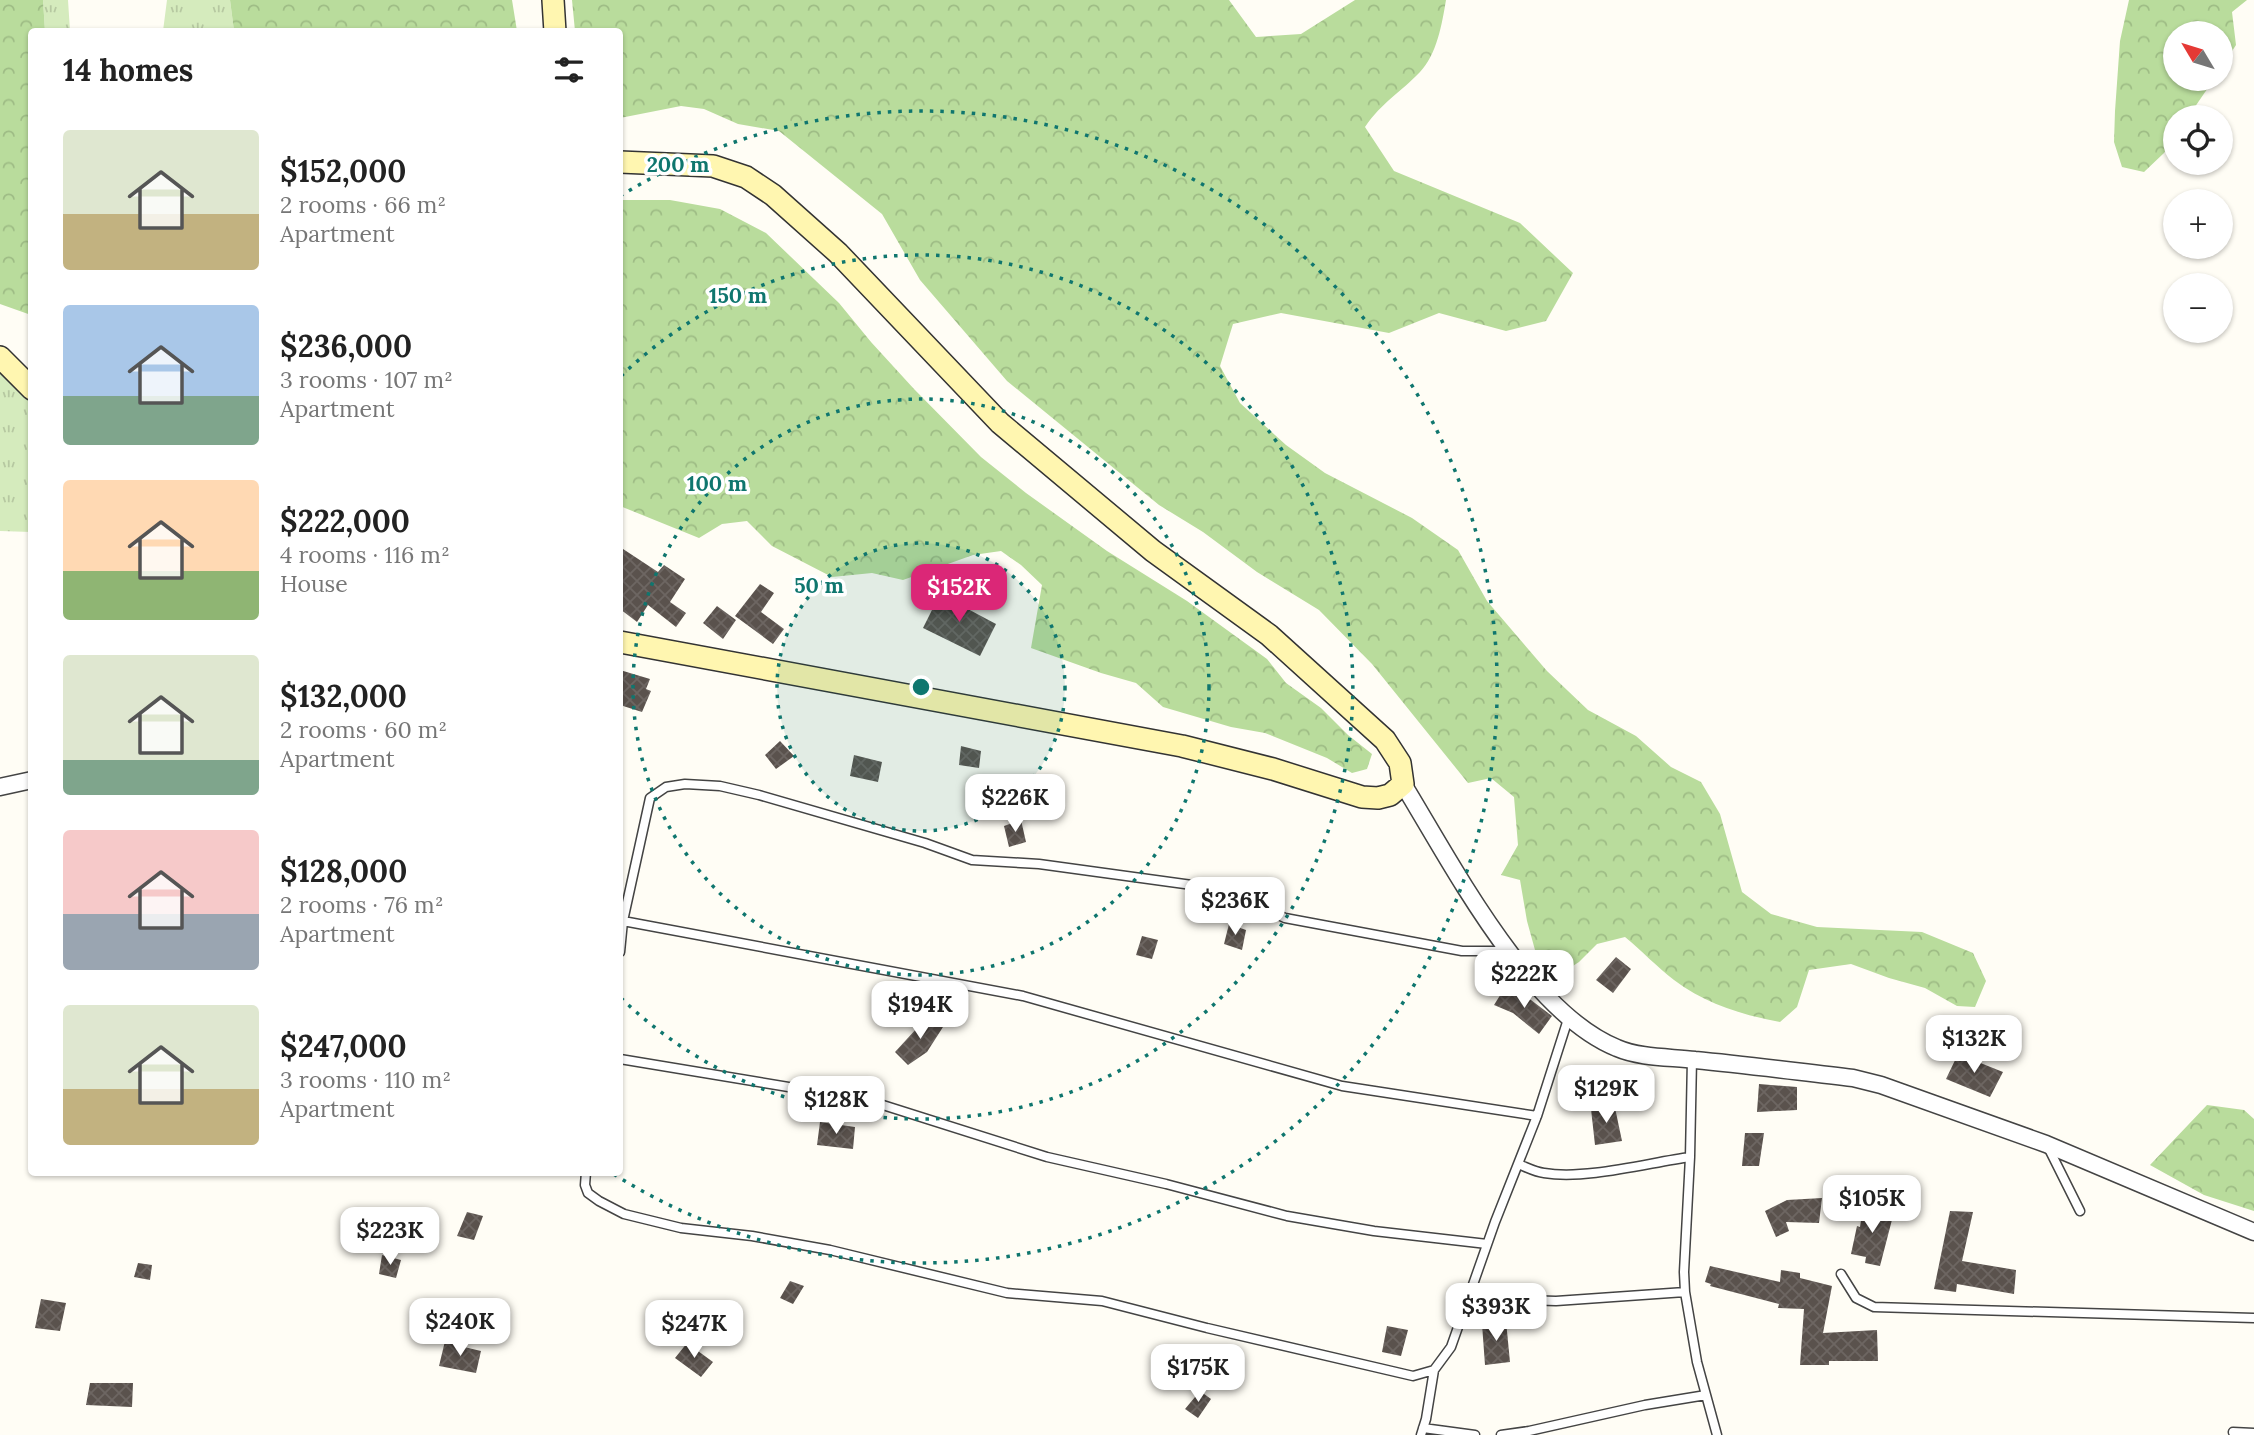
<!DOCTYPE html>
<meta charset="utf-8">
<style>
:root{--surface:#fff;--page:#f6f6f6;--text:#222;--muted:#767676;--accent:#db2777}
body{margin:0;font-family:Lora,serif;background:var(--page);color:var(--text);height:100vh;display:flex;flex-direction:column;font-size:26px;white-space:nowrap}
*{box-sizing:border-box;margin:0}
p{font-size:23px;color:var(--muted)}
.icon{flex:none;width:38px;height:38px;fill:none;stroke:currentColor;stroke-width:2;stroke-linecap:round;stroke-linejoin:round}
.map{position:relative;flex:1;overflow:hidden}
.details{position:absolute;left:28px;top:28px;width:595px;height:1148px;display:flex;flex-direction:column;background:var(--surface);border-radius:7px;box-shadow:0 2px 5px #0004}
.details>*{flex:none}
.needle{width:46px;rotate:308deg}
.controls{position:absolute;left:2163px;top:21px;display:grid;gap:14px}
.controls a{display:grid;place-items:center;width:70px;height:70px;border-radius:50%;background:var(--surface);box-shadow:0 2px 5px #0004;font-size:35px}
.price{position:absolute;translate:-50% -60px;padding:0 16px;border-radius:14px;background:#fff;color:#222;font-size:23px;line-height:46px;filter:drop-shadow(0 2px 4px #0008)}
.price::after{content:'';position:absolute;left:50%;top:42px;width:21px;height:16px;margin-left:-10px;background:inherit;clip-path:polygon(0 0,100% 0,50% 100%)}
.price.current{background:var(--accent);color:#fff}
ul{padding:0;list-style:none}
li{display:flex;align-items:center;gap:21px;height:175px;padding:0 35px}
li span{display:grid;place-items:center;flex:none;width:196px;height:140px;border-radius:7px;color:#555}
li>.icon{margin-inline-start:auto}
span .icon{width:84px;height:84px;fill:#fffc;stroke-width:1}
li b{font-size:30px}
h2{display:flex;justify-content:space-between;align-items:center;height:84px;padding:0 35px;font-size:30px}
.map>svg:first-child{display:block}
.grass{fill:url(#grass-tufts)}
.forest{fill:url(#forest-crowns)}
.building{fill:url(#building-cross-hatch)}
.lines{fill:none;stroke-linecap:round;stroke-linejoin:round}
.lane-casing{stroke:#444;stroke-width:11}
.street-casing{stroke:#444;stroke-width:19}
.secondary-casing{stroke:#333;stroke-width:24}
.lane{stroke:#fff;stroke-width:8}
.street{stroke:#fff;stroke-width:16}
.secondary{stroke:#fff6b0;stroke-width:21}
.ring{fill:none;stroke:#0f766e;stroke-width:3.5;stroke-dasharray:3.5 7}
.centre{fill:#0f766e;stroke:#fff;stroke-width:3.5}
.ring-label{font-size:21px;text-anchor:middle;font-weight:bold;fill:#0f766e;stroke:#fff;stroke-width:7;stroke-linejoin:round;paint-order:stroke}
</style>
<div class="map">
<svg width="2254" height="1435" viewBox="0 0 2254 1435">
<defs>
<pattern id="grass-tufts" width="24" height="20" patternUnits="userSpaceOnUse" patternTransform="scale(1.75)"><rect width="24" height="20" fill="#d5ebbd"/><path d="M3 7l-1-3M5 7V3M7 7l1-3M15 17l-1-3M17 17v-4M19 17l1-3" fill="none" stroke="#b6c8a1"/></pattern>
<pattern id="forest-crowns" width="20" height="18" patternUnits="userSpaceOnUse" patternTransform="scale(1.75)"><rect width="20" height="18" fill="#b9dc9c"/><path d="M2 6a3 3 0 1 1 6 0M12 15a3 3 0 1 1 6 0" fill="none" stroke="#9ebc85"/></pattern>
<pattern id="building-cross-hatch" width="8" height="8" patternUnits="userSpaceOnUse" patternTransform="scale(1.75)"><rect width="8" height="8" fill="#5a524d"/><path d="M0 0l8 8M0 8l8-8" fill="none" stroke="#6d6662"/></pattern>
</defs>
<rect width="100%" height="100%" fill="#fffdf5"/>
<path class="grass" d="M43,0h25l2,31h-25z
M167,0h63l4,31h-71z
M0,366l31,34v132l-31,-1z"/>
<path class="forest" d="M0,0h43l2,31 -13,1 -1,283 -31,-11z
M230,0h282l5,31h-283z
M572,0h657l27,37 45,-3 54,-34h91c-4,24 -9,54 -26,72 -20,21 -38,30 -55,55l29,44 126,52 53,50 -27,48 -40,10 -67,-18 -50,20 -108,-20 -48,11 -13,42 20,37 46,42 39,28 87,45 46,32 29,51 60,70 41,39 48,26 35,31 30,15 19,32 22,78 29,22 46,13 105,5 51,21 13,28 -11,26 -18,-1 -32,-18 -36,-10 -38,-14 -42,6 -12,37 -17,15c-37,-7 -75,-18 -106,-42 -17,-13 -32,-29 -49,-43l-28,7 -18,18 -20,13 -24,-25 -8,-29 -7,-41 -19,-5 17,-30 -4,-48 -23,-19 -23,5 -96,-119 -53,-54 -62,-38 -54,-40 -44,-27 -152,-124 -87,-101 -38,-66 -103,-83 -41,-7 -34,-15 -23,-3 -61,12v-86l-45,-1z
M2129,0h118l-15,12 4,33 -15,23v-35h-46v46h39l-26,38h-13v20l-11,16 -20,19 -22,-5 -8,-25 1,-31 5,-70z
M620,200h50l50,9 46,24 73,70 32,39 43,47 67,68 45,36 81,58 80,50 80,58 19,24 35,25 27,27 24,19 -5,15 -15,4 -25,-15 -62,-25 -34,-6 -68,-20 -27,-24 -35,-10 -70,-25 11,-63 -21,-20 -20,-14 -28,4 -70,25 -31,-7 -40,4 -60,-31 -25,-25 -25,3 -23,14 -79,-32z
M2207,1105l37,5 10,9v92l-50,-16 -54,-30z"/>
<path class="building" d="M620,547l38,25 6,-7 21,14 -15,23 16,11 -10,14 -28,-22 -11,17 -17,-13z
M760,584l14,9 -13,19 23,17 -11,15 -38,-28z
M942,590l26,13 -2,5 30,16 -16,32 -57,-28z
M717,606l19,14 -13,19 -20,-16z
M620,670l30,9 -4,10 5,2 -9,21 -22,-7z
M780,741l14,15 -18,13 -11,-14z
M961,746l20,5 -2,17 -20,-3z
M854,755l28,7 -4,20 -28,-6z
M1021,820l5,22 -17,5 -5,-21z
M1229,924l17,6 -4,20 -18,-6z
M1142,936l16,4 -6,19 -16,-4z
M1616,957l15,12 -18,24 -17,-13z
M1504,989l27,11 21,16 -13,18 -26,-21 -19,-8z
M928,1016l15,11 -16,25 -19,13 -13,-13z
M1958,1054l45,18 -13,25 -44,-18z
M1759,1084l38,3v23l-40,2z
M1614,1103l8,38 -27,4 -4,-36z
M820,1122l35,5 -2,22 -36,-4z
M1745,1133h19l-5,33h-17z
M1822,1198l-3,25 -33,-1 3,9 -13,6 -11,-26 22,-11z
M1863,1207l31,5 -14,54 -15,-3 1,-6 -15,-3 6,-28 3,1z
M1950,1211l23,1 -11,49 54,9 -2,24 -57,-10 -1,8 -22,-3z
M374,1212l27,4 -5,20 -28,-5z
M467,1212l16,4 -9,24 -17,-4z
M382,1255l19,5 -5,18 -17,-4z
M138,1263l14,2 -2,15 -16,-3z
M1710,1266l70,16 1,-12 19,3v5l32,8 -9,47 54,-3 1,31h-49v4h-29l4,-56 -26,-1 1,-4 -69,-18 1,-2 -6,-2z
M790,1281l14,5 -11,18 -13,-6z
M41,1299l25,4 -6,28 -25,-3z
M1506,1321l4,41 -25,3 -3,-41z
M1387,1326l21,4 -7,26 -19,-4z
M445,1341l20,4 -1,2 17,4 -5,22 -37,-7z
M687,1343l26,19 -12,15 -26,-19z
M90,1383h43l-1,24 -46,-2z
M1200,1391l11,8 -13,19 -13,-9z"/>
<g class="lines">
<defs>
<path id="lane" d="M623,921l400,75 319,90 195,30
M620,952l3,-31 27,-123 16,-11 19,-3 35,2 39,9 166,48 47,17 67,4 182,25 64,29 177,33h47
M620,1059l247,41 180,57 119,27 121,32 87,15 113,13
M1692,1059l-2,98 -6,115 1,20 12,70 20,73
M2048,1147l32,64
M1518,1164c8,3 17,8 26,9 42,7 103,-10 146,-16
M586,1172l-1,13 3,8 11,8 25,13 57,14 71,8 78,14 177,43 95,8 105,27 206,48 21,-6 17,-23 44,-125 42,-106 32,-100
M1841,1274l15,24 18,9 380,11
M1468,1298l88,3 129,-9
M1423,1428l52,7
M2233,1432l21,1
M1421,1435l5,-16 8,-49
M1501,1435l28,-4 116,-26 61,-10"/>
<path id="street" d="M1403,784c49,80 125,228 214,264 23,10 53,9 78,12 53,5 105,12 158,18l28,7 165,59 208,88
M0,787l32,-7"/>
<path id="secondary" d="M553,0l2,32
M620,162l93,4 33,11 27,18 65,58 162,170 153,128 116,84 116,105 15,23 3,21 -13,11 -12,3 -16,-1 -89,-28 -91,-23 -562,-104
M0,357l32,32"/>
</defs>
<use href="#lane" class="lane-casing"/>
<use href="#street" class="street-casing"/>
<use href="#secondary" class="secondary-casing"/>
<use href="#lane" class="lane"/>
<use href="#street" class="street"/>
<use href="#secondary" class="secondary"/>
</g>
<circle cx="921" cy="687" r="144" fill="#0f766e" fill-opacity=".12"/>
<g class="ring">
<circle cx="921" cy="687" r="144"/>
<circle cx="921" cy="687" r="288"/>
<path d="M621 376A432 432 0 1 1 621 998"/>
<path d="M620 196A576 576 0 1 1 612 1173"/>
</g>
<circle cx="921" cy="687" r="10" class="centre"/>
<g class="ring-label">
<text x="678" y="172">200 m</text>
<text x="738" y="303">150 m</text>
<text x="717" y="491">100 m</text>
<text x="819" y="593">50 m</text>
</g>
</svg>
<div class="controls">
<a><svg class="needle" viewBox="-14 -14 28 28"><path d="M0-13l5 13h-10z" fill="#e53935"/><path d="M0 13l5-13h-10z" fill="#767676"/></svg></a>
<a><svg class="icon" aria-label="locate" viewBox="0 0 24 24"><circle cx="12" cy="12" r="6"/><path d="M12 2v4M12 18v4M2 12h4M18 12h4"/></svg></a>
<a>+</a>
<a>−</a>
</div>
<b class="price current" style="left:959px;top:624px">$152K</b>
<b class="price" style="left:1015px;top:834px">$226K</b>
<b class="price" style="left:1235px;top:937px">$236K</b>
<b class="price" style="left:1524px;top:1010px">$222K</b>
<b class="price" style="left:920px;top:1041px">$194K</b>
<b class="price" style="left:1974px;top:1075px">$132K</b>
<b class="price" style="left:1606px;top:1125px">$129K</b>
<b class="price" style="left:836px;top:1136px">$128K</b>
<b class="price" style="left:1872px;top:1235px">$105K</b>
<b class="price" style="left:390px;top:1267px">$223K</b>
<b class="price" style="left:1496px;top:1343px">$393K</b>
<b class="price" style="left:460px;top:1358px">$240K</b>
<b class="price" style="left:694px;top:1360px">$247K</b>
<b class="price" style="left:1198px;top:1404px">$175K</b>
<section class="details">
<h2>14 homes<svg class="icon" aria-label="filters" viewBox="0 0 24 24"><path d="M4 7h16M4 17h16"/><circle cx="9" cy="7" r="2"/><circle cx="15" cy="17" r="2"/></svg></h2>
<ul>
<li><span style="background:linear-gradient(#dfe7d0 60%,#c2b280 0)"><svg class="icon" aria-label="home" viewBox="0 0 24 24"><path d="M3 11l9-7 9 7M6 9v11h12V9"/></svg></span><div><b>$152,000</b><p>2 rooms · 66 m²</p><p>Apartment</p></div></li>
<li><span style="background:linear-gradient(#a9c7e8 65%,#7fa58c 0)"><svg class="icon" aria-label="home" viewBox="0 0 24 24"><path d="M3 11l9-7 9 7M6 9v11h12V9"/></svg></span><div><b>$236,000</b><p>3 rooms · 107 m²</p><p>Apartment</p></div></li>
<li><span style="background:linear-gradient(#ffd9b3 65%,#8fb573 0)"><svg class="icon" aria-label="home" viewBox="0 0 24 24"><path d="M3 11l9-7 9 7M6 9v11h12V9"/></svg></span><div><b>$222,000</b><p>4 rooms · 116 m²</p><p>House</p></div></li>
<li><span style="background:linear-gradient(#dfe7d0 75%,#7fa58c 0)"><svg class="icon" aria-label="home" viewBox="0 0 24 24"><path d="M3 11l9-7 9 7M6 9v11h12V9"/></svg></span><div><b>$132,000</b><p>2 rooms · 60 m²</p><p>Apartment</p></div></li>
<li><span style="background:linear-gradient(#f6c9c9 60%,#9aa5b1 0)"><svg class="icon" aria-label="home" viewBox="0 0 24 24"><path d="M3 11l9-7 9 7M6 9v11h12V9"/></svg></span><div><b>$128,000</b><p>2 rooms · 76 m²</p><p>Apartment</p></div></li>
<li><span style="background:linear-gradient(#dfe7d0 60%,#c2b280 0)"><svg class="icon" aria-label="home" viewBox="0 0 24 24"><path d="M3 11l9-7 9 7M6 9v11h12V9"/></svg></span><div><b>$247,000</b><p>3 rooms · 110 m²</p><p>Apartment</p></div></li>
</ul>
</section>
</div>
